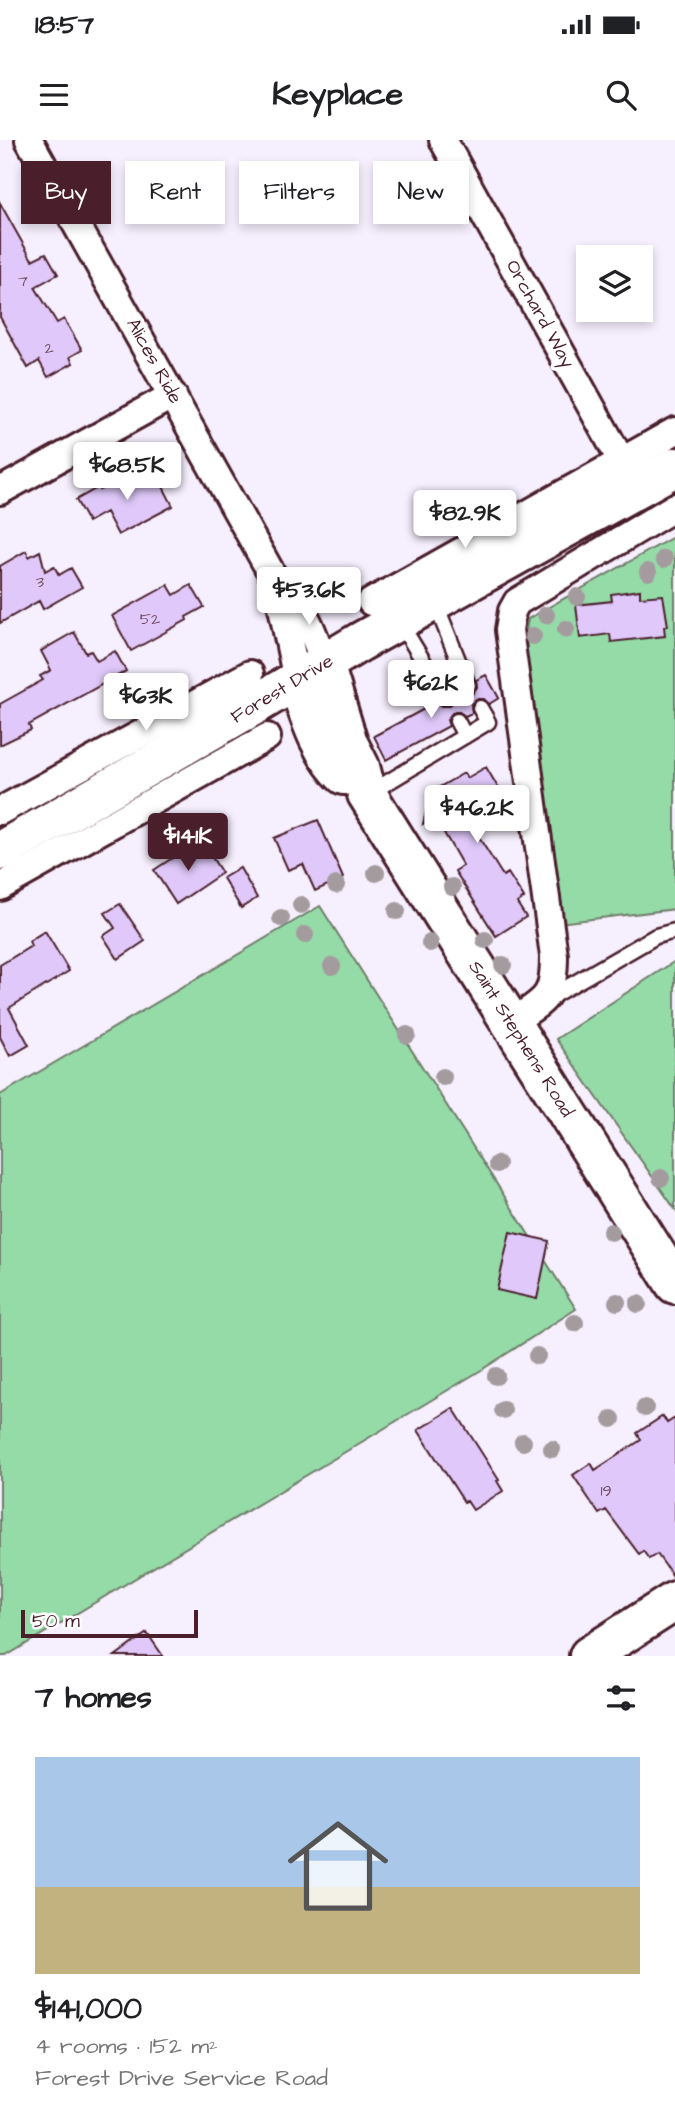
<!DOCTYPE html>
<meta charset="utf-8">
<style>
:root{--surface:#fff;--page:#f2f2f2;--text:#202124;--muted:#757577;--accent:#4a1f2b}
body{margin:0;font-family:"Architects Daughter",sans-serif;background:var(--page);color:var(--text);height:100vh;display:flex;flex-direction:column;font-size:26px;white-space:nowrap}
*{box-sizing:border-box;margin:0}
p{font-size:23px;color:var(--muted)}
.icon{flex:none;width:38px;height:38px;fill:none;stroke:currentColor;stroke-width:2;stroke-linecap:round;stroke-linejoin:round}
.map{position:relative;height:1516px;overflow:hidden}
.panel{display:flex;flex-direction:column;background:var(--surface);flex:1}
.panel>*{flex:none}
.banner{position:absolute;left:21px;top:21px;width:634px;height:63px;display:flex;gap:14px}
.fabs{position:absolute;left:576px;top:105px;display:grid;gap:14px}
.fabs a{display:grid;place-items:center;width:77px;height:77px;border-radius:0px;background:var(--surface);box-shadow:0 4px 10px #0003;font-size:35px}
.scale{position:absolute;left:21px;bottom:18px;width:177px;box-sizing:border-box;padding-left:7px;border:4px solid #4a1f2b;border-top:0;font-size:19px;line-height:24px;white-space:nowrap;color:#4a1f2b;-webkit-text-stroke:5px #fff;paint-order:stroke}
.price{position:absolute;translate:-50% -60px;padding:0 16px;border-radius:7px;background:#fff;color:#222;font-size:23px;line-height:46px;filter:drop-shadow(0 2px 4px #0008)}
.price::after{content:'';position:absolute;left:50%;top:42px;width:21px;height:16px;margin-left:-10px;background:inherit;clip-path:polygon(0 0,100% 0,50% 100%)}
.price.selected{background:var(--accent);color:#fff}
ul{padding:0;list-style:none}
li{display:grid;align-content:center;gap:14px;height:371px;padding:0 35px}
li span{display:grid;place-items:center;height:217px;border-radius:0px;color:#555}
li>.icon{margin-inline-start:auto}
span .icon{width:126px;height:126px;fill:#fffc;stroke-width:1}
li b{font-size:30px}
h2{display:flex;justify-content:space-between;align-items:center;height:84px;padding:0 35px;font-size:30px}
.tag{padding:0 24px;border-radius:0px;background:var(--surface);box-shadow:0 4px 10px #0003;font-size:24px;line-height:63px}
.tag.selected{background:var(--accent);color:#fff}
.status{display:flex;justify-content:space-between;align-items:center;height:49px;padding:0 35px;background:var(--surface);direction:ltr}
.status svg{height:19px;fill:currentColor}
header{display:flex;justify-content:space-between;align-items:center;height:91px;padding:0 35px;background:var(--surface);font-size:32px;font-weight:800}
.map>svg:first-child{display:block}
.green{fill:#95dba8;stroke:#707d6a;stroke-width:2}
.building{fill:#e0c9fa;stroke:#4a1f2b;stroke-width:2}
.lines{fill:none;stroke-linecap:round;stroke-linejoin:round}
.lane-casing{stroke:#4a1f2b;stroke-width:19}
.street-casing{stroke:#4a1f2b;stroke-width:32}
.secondary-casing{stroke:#4a1f2b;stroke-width:44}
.lane{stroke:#fff;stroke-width:14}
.street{stroke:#fff;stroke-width:26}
.secondary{stroke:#fff;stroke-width:38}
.tree{fill:#a49b9e}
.labels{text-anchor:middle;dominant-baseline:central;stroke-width:7;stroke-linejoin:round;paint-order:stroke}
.number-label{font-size:16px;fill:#704a5f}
.street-label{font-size:19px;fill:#4a1f2b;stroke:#fff}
</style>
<div class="status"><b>18:57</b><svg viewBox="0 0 49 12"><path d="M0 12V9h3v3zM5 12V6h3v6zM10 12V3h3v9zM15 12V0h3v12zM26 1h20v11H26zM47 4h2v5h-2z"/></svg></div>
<header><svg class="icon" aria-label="menu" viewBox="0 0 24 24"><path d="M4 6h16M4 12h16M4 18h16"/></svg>Keyplace<svg class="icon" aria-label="search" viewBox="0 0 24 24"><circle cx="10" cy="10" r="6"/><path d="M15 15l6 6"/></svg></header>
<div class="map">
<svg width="675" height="1516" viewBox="0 0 675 1516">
<rect width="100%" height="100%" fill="#f6effe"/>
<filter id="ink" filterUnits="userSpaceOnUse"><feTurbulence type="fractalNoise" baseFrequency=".0143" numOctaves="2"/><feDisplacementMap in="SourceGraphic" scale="14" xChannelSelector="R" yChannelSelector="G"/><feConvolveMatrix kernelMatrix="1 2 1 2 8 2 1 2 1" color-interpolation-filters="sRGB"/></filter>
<g filter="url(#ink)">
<path class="green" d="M675,396v373l-116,14 -32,-258 -1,-35 2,-11z
M320,766l256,403 -93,60 -477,287h-6v-561z
M675,821v248l-119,-170z"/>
<path class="building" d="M0,63l32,57 14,-7 12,21 -23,13 22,36 7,-4 18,31 -12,7 3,6 -25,14 -9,-16 -11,7 -28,-51z
M132,333l5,10 19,-10 17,33 -55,29 -12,-23 -18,10 -12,-22 23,-13 1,3z
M26,411l3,6 11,-6 5,20 9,-5 5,9 12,-7 11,19 -39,22 -4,-8 -39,22v-57z
M168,445l6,10 17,-10 13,22 -18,10 1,3 -56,31 -19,-35z
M640,450v7l23,-2 5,31h-4l1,10 -54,6 -1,-8 -30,4 -4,-33 36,-4 -1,-7z
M74,492l12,21 5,-2 6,10 18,-10 11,20 -97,54 2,5 -31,15v-41l43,-24 -3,-4 11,-6 -10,-19z
M486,535l13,23 -10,6 -5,-5h-8l-5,5 1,9 -7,3 -7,-5 -6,2 -5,7 2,6 -63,34 -12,-24 63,-34 4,4h8l5,-5v-8l6,-3 6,4h6l5,-7 -1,-7z
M486,627l20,34v8l-33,19 30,48 5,-3 16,25 -7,5 9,14 -30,19 -41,-65 8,-5 -28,-49 -12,7 8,-32 33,-19 3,5z
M318,680l25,58 -28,13 -12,-27 -15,6 -14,-32z
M204,705l18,28 -46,31 -22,-34 29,-19 4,5z
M240,728l17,30 -16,10 -18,-30z
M120,764l25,37 -27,18 -15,-23 12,-8 -10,-15z
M45,791l24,40 -60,37 20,37 -19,11 -10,-19v-72l31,-19 -2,-5z
M510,1092l39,9 -12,58 -40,-9z
M453,1268l46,72 -2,1 6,10 -30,19 -6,-9 -3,1 -46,-72z
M663,1276l4,7 8,-5v161l-18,-25 -8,5 -6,-8 -4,3 -33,-44 -7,4 -26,-39 18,-12 4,7 46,-30 -4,-7z
M147,1493l16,23h-48z"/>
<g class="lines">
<defs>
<path id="lane" d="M435,462l33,83
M399,481l46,76
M457,581l8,15
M368,654l120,-72 -8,-14
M547,859l109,-63 19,-5"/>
<path id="street" d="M29,0l248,443c29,27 35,44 47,81
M443,0l194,349
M0,351l173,-96
M277,443l20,97
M371,462l304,-171
M0,671l250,-137
M0,747l267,-150
M511,883c33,-24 43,-22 43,-67l-45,-326 3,-19 5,-9 158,-95"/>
<path id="secondary" d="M324,524l24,79 12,24 7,27 308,490
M297,540c12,33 21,70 47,95
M0,711l255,-146 105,-63 315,-175
M589,1516l86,-55"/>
</defs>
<use href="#lane" class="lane-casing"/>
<use href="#street" class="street-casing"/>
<use href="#secondary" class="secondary-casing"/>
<use href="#lane" class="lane"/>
<use href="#street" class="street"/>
<use href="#secondary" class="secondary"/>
</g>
<g class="tree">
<circle cx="664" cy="419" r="9"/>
<circle cx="648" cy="432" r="9"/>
<circle cx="577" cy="457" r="9"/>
<circle cx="546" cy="475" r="9"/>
<circle cx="566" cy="489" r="9"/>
<circle cx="533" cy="496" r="9"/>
<circle cx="376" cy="733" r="9"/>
<circle cx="336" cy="745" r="9"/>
<circle cx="452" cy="747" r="9"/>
<circle cx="301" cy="765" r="9"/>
<circle cx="397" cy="771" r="9"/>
<circle cx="281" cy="778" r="9"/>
<circle cx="305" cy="795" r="9"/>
<circle cx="485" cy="800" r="9"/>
<circle cx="430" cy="803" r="9"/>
<circle cx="503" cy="825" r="9"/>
<circle cx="332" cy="826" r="9"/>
<circle cx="407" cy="895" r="9"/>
<circle cx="443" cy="937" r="9"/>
<circle cx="497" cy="1024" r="9"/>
<circle cx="661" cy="1038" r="9"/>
<circle cx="611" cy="1092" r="9"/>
<circle cx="617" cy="1162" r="9"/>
<circle cx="638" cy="1164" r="9"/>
<circle cx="575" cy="1183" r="9"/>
<circle cx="537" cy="1216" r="9"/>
<circle cx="496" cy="1236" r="9"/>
<circle cx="645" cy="1268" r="9"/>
<circle cx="503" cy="1270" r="9"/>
<circle cx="612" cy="1279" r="9"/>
<circle cx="523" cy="1302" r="9"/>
<circle cx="552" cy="1309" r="9"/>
</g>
</g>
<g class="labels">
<g class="number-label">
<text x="23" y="141">7</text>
<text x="49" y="208">2</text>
<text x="40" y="442">3</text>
<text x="150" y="479">52</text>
<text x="606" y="1351">19</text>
</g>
<g class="street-label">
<text transform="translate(540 174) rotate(61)">Orchard Way</text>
<text transform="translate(154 221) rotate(61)">Alices Ride</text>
<text transform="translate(282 549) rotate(-31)">Forest Drive</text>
<text transform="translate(521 899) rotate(58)">Saint Stephens Road</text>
</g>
</g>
</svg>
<div class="fabs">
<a><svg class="icon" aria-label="layers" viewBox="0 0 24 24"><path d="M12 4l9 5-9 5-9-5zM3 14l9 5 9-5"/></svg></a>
</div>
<div class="scale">50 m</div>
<b class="price" style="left:127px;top:362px">$68.5K</b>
<b class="price" style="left:465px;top:410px">$82.9K</b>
<b class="price" style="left:309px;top:487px">$53.6K</b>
<b class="price" style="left:431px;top:580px">$62K</b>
<b class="price" style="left:146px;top:593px">$63K</b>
<b class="price" style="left:477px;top:705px">$46.2K</b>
<b class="price selected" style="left:188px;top:733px">$141K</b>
<div class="banner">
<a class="tag selected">Buy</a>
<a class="tag">Rent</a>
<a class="tag">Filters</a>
<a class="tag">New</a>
</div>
</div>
<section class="panel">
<h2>7 homes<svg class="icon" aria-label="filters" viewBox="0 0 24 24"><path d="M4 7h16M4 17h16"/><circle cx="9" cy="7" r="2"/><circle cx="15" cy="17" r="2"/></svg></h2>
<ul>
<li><span style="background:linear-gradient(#a9c7e8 60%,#c2b280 0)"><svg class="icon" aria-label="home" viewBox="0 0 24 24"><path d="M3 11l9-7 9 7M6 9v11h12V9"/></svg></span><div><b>$141,000</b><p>4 rooms · 152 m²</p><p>Forest Drive Service Road</p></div></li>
</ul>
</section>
